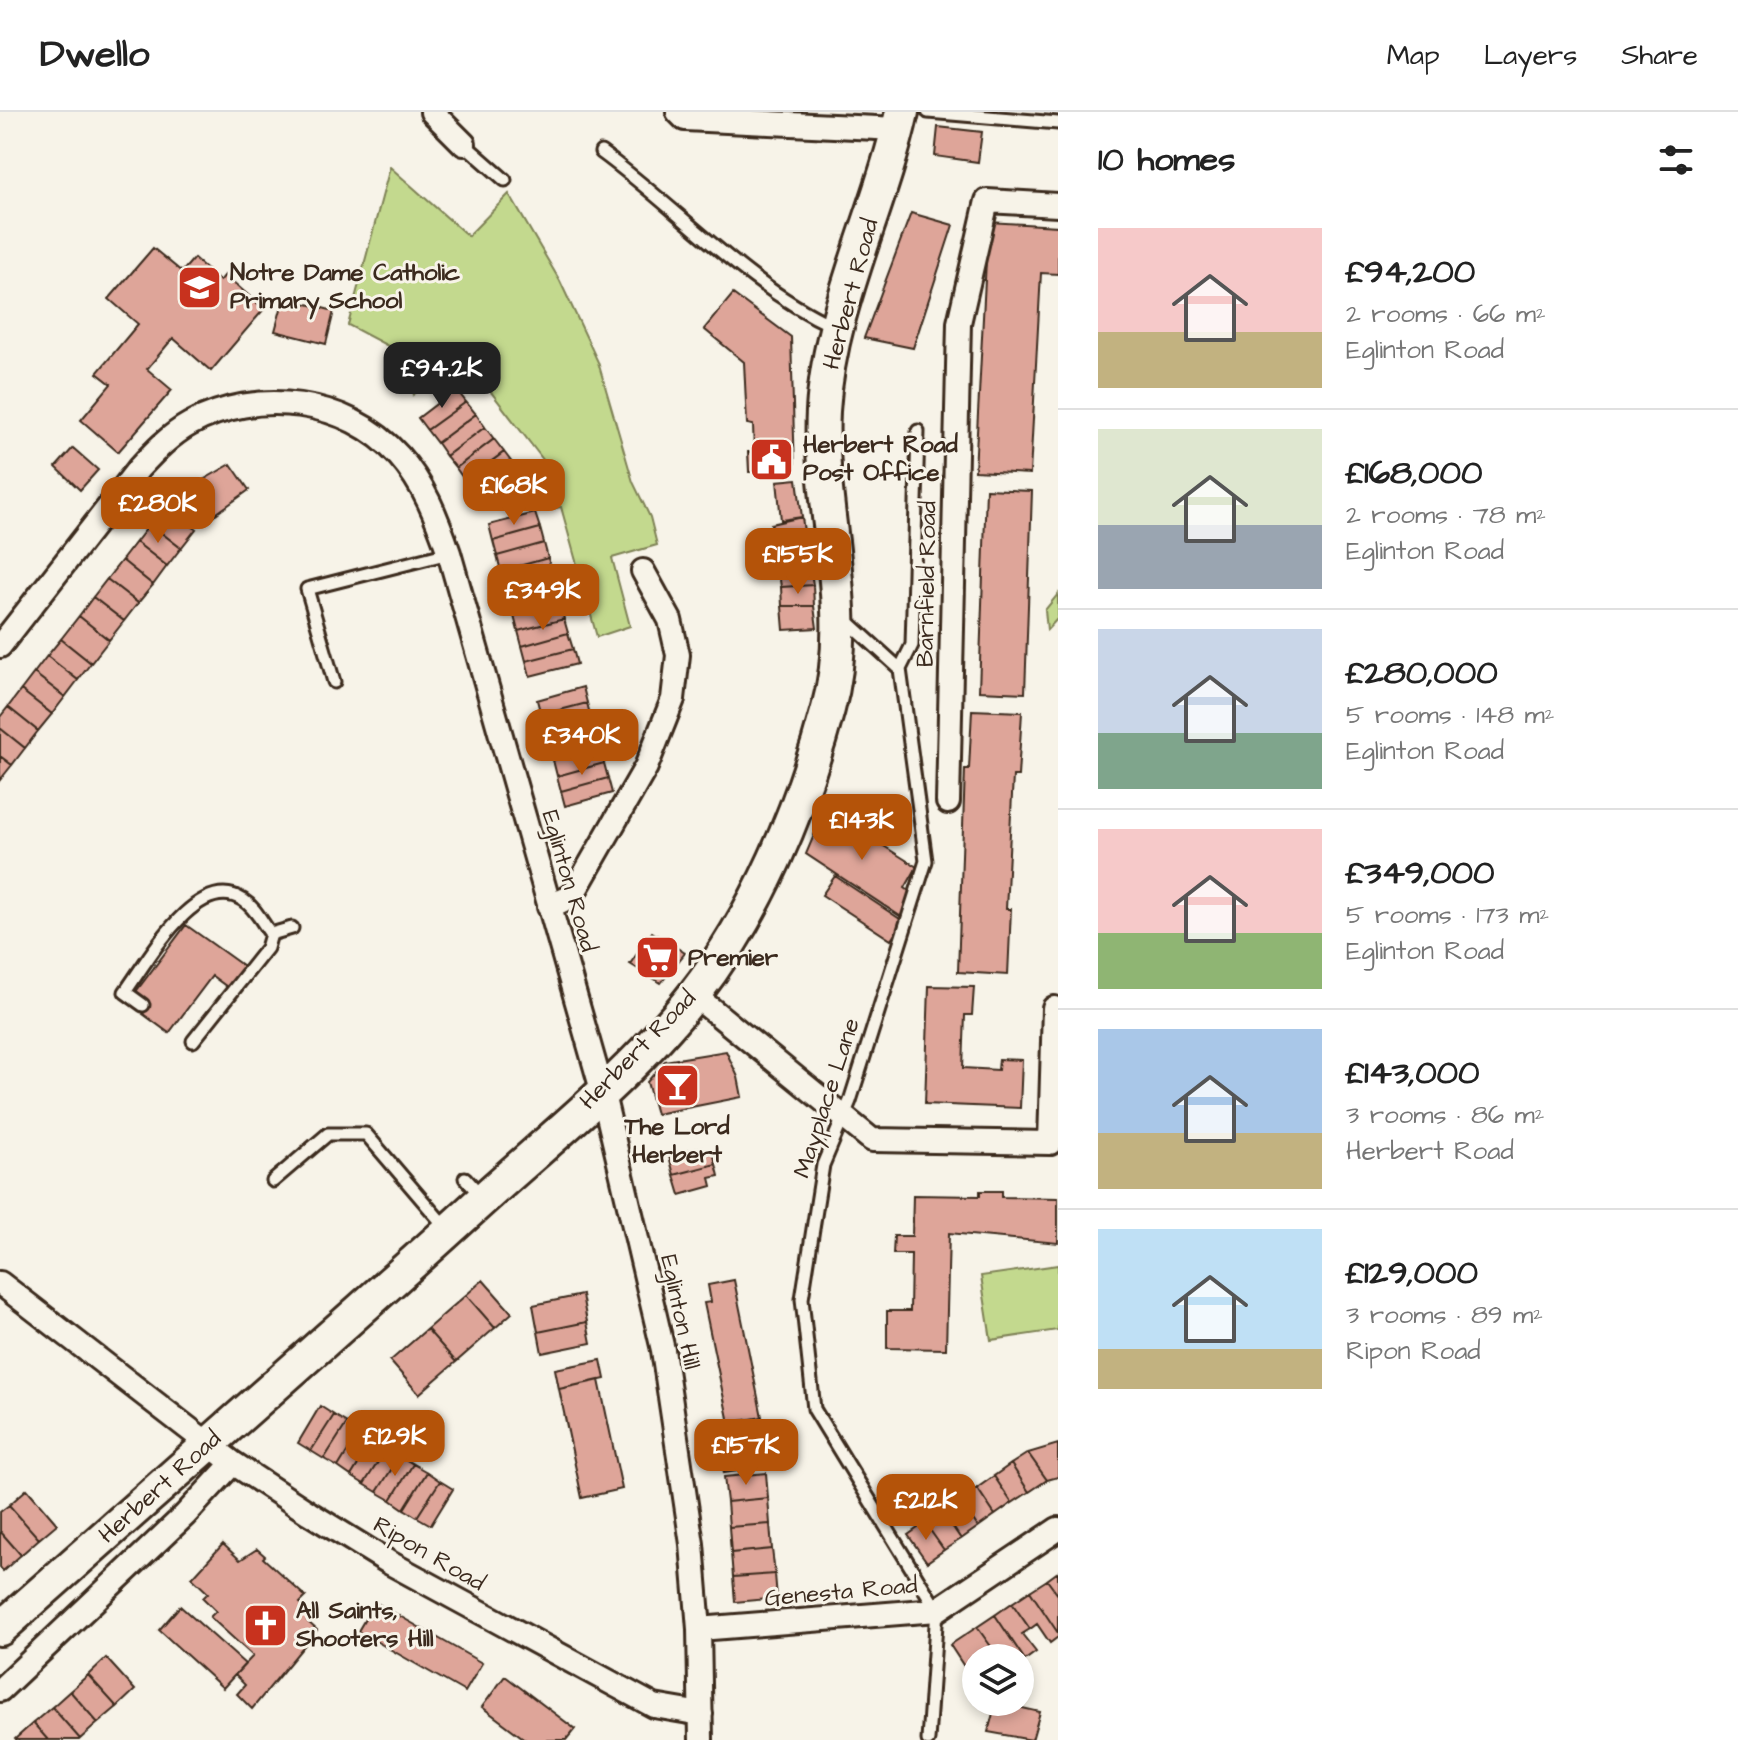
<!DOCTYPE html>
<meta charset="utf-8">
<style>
:root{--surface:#fff;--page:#f6f6f6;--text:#222;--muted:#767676;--line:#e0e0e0;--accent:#b45309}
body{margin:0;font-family:"Architects Daughter",sans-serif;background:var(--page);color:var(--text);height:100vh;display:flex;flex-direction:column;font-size:30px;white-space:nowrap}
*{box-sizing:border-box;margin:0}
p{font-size:26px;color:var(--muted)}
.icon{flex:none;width:44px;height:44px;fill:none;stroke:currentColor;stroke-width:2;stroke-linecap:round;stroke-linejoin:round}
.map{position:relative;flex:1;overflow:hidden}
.panel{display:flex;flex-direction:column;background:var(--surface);width:680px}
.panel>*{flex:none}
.buttons{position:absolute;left:962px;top:1532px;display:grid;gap:16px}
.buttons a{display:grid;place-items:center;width:72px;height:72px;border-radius:50%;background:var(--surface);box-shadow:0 4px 12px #0003;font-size:40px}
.price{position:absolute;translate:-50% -68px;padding:0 18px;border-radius:16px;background:var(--accent);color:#fff;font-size:26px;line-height:52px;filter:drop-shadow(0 2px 4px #0008)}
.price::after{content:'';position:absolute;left:50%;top:48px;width:24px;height:18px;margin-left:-12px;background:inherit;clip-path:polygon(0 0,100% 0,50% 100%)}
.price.active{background:#222;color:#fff}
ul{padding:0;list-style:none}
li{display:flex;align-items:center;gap:24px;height:200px;padding:0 40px}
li+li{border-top:2px solid var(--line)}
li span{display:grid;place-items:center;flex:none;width:224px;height:160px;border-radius:0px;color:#555}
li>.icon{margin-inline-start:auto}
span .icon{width:96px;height:96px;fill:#fffc;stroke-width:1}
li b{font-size:34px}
h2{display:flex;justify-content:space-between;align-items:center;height:96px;padding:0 40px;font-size:34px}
header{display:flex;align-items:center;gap:48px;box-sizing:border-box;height:112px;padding:0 40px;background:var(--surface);border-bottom:2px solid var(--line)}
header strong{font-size:38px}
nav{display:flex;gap:44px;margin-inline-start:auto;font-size:28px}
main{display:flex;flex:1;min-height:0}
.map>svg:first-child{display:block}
.green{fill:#c3d98e;stroke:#7f8256;stroke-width:2}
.building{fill:#dea599;stroke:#3b2a1e;stroke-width:2}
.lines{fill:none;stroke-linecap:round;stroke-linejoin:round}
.lane-casing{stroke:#3b2a1e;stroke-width:17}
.street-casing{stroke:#3b2a1e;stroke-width:28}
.secondary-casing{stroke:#3b2a1e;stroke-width:38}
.lane{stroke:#f7f3e8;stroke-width:11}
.street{stroke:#f7f3e8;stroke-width:22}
.secondary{stroke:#f7f3e8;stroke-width:32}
.labels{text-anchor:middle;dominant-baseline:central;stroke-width:6;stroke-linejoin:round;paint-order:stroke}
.poi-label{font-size:24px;font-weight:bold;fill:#3b2a1e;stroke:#f7f3e8;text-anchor:start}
.street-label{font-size:24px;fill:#3b2a1e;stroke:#f7f3e8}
</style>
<header>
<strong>Dwello</strong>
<nav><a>Map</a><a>Layers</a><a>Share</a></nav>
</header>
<main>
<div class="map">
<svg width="1058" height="1628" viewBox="0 0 1058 1628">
<rect width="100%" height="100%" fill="#f7f3e8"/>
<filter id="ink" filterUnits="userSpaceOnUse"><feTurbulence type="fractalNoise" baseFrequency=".0125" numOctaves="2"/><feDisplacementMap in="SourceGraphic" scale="16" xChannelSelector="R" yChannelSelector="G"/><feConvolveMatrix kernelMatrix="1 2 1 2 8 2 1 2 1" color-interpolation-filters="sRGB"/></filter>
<g filter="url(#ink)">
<path class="green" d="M390,55l78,69 41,-42 51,87 38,81 35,120 17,35 7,28 -45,13 18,68 -33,11 -36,-130 -21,4 -13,-37 17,-13 -80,-104 -50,37 12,-28 -78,-41z
M1058,482v24l-11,12 -2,-20z
M1058,1153v65l-67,10 -10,-64z"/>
<path class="building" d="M938,15l44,5 -4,30 -43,-6z
M911,101l42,12 -40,123 -49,-10z
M988,110l70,4v48l-17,-1 -11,201 -55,-3z
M153,136l29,24 12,-14 26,23 5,-6 39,34 -53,62 -38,-33 -26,31 25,21 -54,62 -37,-32 30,-36 -14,-11 41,-49 -29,-25z
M733,182l58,43 4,134 -46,1 -1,-20h6l-1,-27 -6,-1 -3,-62 -40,-33z
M284,186l50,13 -8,33 -51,-13z
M456,277l10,13 -39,28 -9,-12z
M466,290l10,12 -39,29 -10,-13z
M476,302l9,13 -39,29 -9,-13z
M485,315l9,12 -38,29 -10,-12z
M494,327l10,13 -39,29 -9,-13z
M73,336l25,22 -18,20 -24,-23z
M504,340l9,12 -38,29 -10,-12z
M231,352l18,26 -39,28 -21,-30z
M513,352l10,13 -39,29 -9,-13z
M797,367l5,38 -21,3 -4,-39z
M986,377l46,2 -7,202 -46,-2z
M165,394l31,23 -15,19 -31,-24z
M535,401l5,15 -47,13 -4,-16z
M802,405l3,22 -31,9 -3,-24z
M150,412l31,24 -14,18 -31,-24z
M540,416l4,15 -47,13 -4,-15z
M805,427l5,26 -32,1v-19z
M136,430l31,24 -14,19 -31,-25z
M544,431l4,15 -47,13 -4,-15z
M548,446l4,15 -47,13 -4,-15z
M122,448l31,25 -15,18 -31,-24z
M810,453l3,20 -32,2 -3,-21z
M552,461l4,15 -46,13 -5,-15z
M107,467l31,24 -14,18 -31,-24z
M813,473l1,21h-32l-1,-19z
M556,476l4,15 -46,13 -4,-15z
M93,485l31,24 -15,19 -30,-24z
M560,491l4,16 -46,12 -4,-15z
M782,494h32l3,22 -33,2z
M79,504l30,24 -18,23 -30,-24z
M564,507l4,14 -46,13 -4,-15z
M568,521l5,16 -47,12 -4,-15z
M61,527l30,24 -13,17 -31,-24z
M573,537l4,15 -47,12 -4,-15z
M47,544l31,24 -13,17 -31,-24z
M34,561l31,24 -13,17 -31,-24z
M583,575l4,16 -46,12 -4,-15z
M21,578l31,24 -14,17 -30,-24z
M587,591l4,15 -46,12 -4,-15z
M8,595l30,24 -13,17 -25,-20v-11z
M972,598l50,2 -4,64h-5l-7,133h5l-3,66 -50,-3 7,-203h4z
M591,606l4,15 -46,13 -4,-16z
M0,616l25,20 -13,17 -12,-9z
M595,621l5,15 -47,12 -4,-14z
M600,636l4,15 -47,13 -4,-16z
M0,644l12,9 -12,15z
M604,651l4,15 -47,13 -4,-15z
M608,666l4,15 -47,13 -4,-15z
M825,697l92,58 -12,21 4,3 -6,27 -97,-64z
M835,764l68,45 -12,19 -69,-45z
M186,813l60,43 -16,21 -18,-13 -43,57 -26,-19 7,-10 -15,-11z
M652,820l33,21 -24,30 -31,-19z
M929,874l45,1 -2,28h-7l-2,53 35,2 1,-11 23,1 -2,48 -95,-4z
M726,939l12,26 4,20 -86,17 -9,-32 18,-21z
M702,1035l2,8 9,-3 3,12 -42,11 -5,-19z
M716,1052l3,12 -9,2 2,8 -32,9 -6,-20z
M980,1079h22v6l56,1v45l-109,-10 -3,116 -59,-1v-37h23l1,-57h-18l1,-18h18l1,-41 67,1z
M483,1168l29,33 -17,15 -29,-33z
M734,1168l28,137 -33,6 -25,-120 7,-1 -3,-17z
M466,1183l29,33 -39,34 -29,-33z
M582,1183l5,27 -49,10 -5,-27z
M587,1210l4,21 -49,10 -4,-21z
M427,1217l29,33 -37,32 -29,-33z
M601,1248l4,19 -46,10 -4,-20z
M599,1268l23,109 -40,9 -23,-109z
M320,1294l14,9 -23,36 -13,-8z
M334,1303l13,8 -23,36 -13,-8z
M347,1311l13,8 -22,36 -14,-8z
M755,1311l8,44 -39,6 -7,-43z
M360,1319l14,8 -23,37 -13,-9z
M374,1327l13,9 -23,36 -13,-8z
M1058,1332v33l-11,3 -19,-27z
M387,1336l13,8 -23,36 -13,-8z
M1028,1341l19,27 -18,12 -18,-28z
M400,1344l13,8 -22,36 -14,-8z
M413,1352l14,8 -23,37 -13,-9z
M1011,1352l18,28 -17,11 -18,-27z
M427,1360l13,9 -23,36 -13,-8z
M766,1361l2,25 -41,4 -3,-25z
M994,1364l18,27 -17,12 -18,-27z
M440,1369l13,8 -22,36 -14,-8z
M977,1376l18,27 -17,12 -19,-28z
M27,1377l30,35 -18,15 -30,-34z
M768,1386l2,26 -41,3 -2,-25z
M959,1387l19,28 -17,12 -19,-28z
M9,1393l30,34 -18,16 -21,-24v-19z
M942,1399l19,28 -17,11 -19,-27z
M925,1411l19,27 -17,12 -19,-27z
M770,1412l2,25 -41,4 -2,-26z
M0,1419l21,24 -18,16 -3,-4z
M223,1432l17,16 17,-11 8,7 -2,2 43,39 -6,6 13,11 -6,7 10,9 -65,79 -15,-15 8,-9 -10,-10 18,-19 -43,-39 6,-6 -13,-13 5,-5 -16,-15z
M772,1437l3,25 -42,3 -2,-24z
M1058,1460v23l-11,-15z
M775,1462l2,24 -42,4 -2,-25z
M1047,1468l11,15v38l-28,-42z
M1030,1479l28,42v4l-8,6 -13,-19 -7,5 -18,-26z
M375,1490l107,61 -17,29 -107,-61z
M1012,1491l18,26 -8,5 14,18 -11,8 -30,-45z
M180,1494l65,58 -22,24 -64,-58z
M995,1503l30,45 -5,3v-5h-11l-8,-10 -6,4 -18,-25z
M977,1515l18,25 -9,6h-10v7l-9,6 -17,-26z
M106,1546l29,32 -18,17 -29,-32z
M88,1563l29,32 -19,16 -28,-32z
M505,1564l70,53 -9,11h-40l-44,-33z
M70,1579l28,32 -18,16 -28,-32z
M996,1590l44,10 -8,28 -44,-8z
M52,1595l28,32 -1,1h-31l-15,-17z
M33,1611l15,17h-32l-1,-1z"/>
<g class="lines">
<defs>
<path id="lane" d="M928,0l130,11
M464,32l41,36
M601,40c77,56 145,134 232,174
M844,506l56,51 26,192 -76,240 -27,64 -21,134 12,110 123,201 -9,130
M900,557l12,-24 6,-214
M334,570l-27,-93 142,-36
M143,893l-18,-13c22,-30 72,-122 118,-92 13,8 19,23 28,34
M193,929l74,-93 4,-14 21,-6
M465,1066l18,20
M273,1069l55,-47h38l82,96"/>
<path id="street" d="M432,0l32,32
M678,0l7,7 213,10
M0,534l139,-178c15,-16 31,-33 51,-44 66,-36 157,-26 209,32 25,28 38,62 50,97l153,537 61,260 29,194 7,85 2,111
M948,690l11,-479 28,-122 71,4
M549,795l23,-11 74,-129 27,-68 5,-44 -8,-35 -27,-49
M694,883l178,145 178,3 4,-135
M0,1171l233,180 76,50 81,50 264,143 47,8
M699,1517l238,-19 121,-81
M0,1578l185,-175 48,-52"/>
<path id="secondary" d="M0,1517c157,-140 315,-277 470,-418 75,-69 160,-134 223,-215 64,-82 108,-186 135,-287 28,-99 -10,-198 -5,-298 6,-103 57,-200 79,-299"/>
</defs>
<use href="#lane" class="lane-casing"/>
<use href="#street" class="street-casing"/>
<use href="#secondary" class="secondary-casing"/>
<use href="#lane" class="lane"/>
<use href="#street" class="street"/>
<use href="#secondary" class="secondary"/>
</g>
</g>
<defs>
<symbol id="school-square" viewBox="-11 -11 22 22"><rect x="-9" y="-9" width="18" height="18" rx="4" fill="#c8321e" stroke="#f7f3e8"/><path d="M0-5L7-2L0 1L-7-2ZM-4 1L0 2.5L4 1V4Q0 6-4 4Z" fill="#fff"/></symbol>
<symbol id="civic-square" viewBox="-11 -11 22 22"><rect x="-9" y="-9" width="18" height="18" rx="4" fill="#c8321e" stroke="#f7f3e8"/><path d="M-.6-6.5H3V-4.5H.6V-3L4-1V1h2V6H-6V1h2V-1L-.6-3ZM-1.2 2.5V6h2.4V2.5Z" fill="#fff"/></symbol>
<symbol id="supermarket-square" viewBox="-11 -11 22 22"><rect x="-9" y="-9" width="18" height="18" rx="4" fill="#c8321e" stroke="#f7f3e8"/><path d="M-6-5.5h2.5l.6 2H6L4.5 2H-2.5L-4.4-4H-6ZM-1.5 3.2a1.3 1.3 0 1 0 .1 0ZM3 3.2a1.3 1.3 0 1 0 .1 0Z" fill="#fff"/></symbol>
<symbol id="bar-square" viewBox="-11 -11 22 22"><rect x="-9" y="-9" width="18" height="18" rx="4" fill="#c8321e" stroke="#f7f3e8"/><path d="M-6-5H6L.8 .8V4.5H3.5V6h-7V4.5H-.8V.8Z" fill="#fff"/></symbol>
<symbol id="church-square" viewBox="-11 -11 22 22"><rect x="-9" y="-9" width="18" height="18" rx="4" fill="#c8321e" stroke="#f7f3e8"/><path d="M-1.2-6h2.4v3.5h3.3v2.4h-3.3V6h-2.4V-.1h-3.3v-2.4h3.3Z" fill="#fff"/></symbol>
</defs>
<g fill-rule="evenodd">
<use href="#school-square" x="174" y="150" width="51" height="51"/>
<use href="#civic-square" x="746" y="322" width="51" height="51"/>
<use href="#supermarket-square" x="632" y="820" width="51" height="51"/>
<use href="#bar-square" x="652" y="948" width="51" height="51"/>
<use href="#church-square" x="240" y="1488" width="51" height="51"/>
</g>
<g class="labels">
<g class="poi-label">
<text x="230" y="161">Notre Dame Catholic<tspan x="230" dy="28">Primary School</tspan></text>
<text x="803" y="333">Herbert Road<tspan x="803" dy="28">Post Office</tspan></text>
<text x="688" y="846">Premier</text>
<text x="677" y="1015" text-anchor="middle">The Lord<tspan x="677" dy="28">Herbert</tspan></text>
<text x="296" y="1499">All Saints,<tspan x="296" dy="28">Shooters Hill</tspan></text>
</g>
<g class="street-label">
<text transform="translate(851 182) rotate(-75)">Herbert Road</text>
<text transform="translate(927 472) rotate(-89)">Barnfield Road</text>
<text transform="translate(569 769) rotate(74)">Eglinton Road</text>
<text transform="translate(638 938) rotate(-46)">Herbert Road</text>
<text transform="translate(827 986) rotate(-72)">Mayplace Lane</text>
<text transform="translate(680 1200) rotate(78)">Eglinton Hill</text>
<text transform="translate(160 1375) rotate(-42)">Herbert Road</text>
<text transform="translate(429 1442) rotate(30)">Ripon Road</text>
<text transform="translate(841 1480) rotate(-5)">Genesta Road</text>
</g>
</g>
</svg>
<div class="buttons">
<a><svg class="icon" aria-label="layers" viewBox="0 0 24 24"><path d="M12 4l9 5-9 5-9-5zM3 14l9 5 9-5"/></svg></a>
</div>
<b class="price active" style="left:442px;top:298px">£94.2K</b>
<b class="price" style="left:514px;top:415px">£168K</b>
<b class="price" style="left:158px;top:433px">£280K</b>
<b class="price" style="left:798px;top:484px">£155K</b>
<b class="price" style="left:543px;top:520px">£349K</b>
<b class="price" style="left:582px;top:665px">£340K</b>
<b class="price" style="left:862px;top:750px">£143K</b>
<b class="price" style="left:395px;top:1366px">£129K</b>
<b class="price" style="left:746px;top:1375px">£157K</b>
<b class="price" style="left:926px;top:1430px">£212K</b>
</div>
<section class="panel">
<h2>10 homes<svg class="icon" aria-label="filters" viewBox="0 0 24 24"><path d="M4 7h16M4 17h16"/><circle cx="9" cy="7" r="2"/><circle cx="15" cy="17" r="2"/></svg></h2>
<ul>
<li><span style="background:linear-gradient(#f6c9c9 65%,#c2b280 0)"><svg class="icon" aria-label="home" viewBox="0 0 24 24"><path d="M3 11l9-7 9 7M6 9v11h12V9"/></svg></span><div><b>£94,200</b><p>2 rooms · 66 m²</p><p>Eglinton Road</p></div></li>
<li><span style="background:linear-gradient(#dfe7d0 60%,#9aa5b1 0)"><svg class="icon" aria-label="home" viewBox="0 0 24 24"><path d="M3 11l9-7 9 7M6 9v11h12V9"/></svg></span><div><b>£168,000</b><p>2 rooms · 78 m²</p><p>Eglinton Road</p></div></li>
<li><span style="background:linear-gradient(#c9d6e8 65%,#7fa58c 0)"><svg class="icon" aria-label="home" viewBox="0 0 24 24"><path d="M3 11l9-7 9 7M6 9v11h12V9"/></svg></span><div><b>£280,000</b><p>5 rooms · 148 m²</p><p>Eglinton Road</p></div></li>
<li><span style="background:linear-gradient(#f6c9c9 65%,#8fb573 0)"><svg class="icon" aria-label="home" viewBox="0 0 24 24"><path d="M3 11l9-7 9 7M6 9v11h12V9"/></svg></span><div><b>£349,000</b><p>5 rooms · 173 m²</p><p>Eglinton Road</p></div></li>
<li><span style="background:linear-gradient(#a9c7e8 65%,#c2b280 0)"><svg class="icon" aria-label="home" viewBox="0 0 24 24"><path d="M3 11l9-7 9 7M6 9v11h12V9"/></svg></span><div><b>£143,000</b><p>3 rooms · 86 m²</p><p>Herbert Road</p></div></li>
<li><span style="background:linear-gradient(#bfe0f5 75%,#c2b280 0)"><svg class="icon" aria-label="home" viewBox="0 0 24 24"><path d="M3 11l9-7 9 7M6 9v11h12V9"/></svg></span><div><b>£129,000</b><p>3 rooms · 89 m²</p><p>Ripon Road</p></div></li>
</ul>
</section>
</main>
